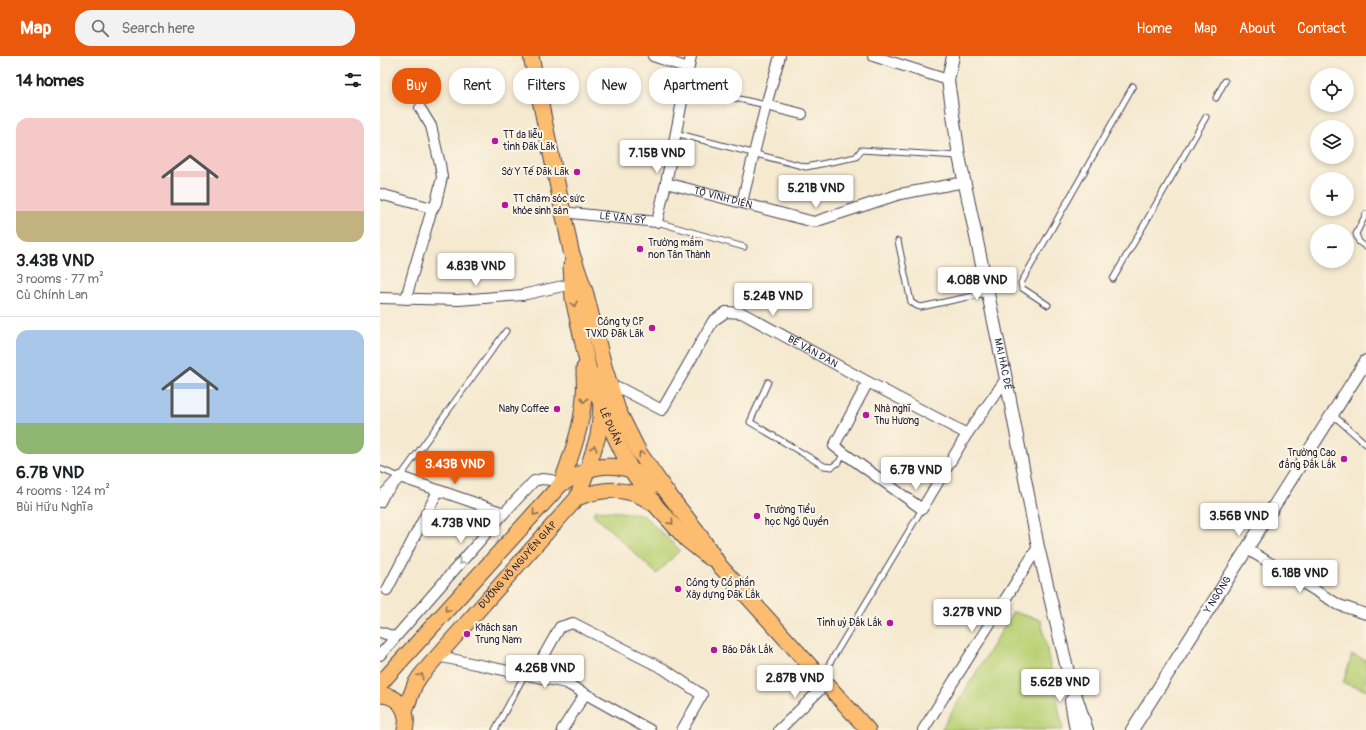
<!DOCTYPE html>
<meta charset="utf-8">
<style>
:root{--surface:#fff;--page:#f2f2f2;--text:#202124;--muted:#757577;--line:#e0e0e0;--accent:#ea580c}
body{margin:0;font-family:Pangolin,sans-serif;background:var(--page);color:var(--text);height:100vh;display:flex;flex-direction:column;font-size:15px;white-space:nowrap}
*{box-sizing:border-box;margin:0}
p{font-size:13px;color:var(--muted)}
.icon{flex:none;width:22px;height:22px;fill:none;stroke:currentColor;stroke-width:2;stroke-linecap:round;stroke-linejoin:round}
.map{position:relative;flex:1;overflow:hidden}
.panel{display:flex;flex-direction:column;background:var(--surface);width:380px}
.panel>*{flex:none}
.hud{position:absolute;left:12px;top:12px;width:380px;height:36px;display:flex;gap:8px}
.buttons{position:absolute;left:930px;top:12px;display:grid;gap:8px}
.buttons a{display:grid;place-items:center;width:44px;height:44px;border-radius:50%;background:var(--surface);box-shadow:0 2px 6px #0003;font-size:20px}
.price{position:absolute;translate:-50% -34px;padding:0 9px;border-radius:4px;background:#fff;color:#222;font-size:13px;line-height:26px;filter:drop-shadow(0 1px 2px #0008)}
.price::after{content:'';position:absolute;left:50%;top:24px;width:12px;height:9px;margin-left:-6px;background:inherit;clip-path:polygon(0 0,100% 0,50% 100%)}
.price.current{background:var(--accent);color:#fff}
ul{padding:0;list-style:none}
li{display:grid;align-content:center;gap:8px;height:212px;padding:0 16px}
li+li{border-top:1px solid var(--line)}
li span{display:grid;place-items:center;height:124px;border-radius:12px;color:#555}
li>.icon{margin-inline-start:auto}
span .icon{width:72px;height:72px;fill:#fffc;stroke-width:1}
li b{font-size:17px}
h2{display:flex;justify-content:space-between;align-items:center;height:48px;padding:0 16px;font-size:17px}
.tag{padding:0 14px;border-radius:16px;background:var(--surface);box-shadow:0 2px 6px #0003;font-size:14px;line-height:36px}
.tag.current{background:var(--accent);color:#fff}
header{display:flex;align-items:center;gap:24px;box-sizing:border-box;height:56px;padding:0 20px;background:var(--accent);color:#fff}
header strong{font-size:19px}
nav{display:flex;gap:22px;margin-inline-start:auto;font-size:14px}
.search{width:280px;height:36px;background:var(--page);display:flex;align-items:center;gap:10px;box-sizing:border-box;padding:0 14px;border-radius:16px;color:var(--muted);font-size:15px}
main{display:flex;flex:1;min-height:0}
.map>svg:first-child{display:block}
.green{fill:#bad176;stroke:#6e7a58}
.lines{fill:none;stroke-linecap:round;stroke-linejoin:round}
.service-casing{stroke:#424051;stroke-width:7}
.minor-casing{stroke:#424051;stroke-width:12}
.tertiary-casing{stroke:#424051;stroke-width:14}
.primary-casing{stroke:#424051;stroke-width:17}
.service{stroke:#fff;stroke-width:5}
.minor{stroke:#fff;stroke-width:10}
.tertiary{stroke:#fff;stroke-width:12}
.primary{stroke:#fcbd6f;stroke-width:15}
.oneway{stroke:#8f7055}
.oneway2{stroke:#9c9ca7}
.poi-dot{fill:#b5179e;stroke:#fcf5e5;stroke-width:1.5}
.labels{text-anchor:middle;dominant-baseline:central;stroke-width:4;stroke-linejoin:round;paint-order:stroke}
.poi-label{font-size:10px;fill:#22223b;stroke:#fcf5e5;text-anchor:start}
.street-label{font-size:10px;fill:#22223b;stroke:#fcf5e5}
</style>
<header>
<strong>Map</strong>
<div class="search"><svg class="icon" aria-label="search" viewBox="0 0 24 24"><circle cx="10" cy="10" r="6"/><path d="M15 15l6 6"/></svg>Search here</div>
<nav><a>Home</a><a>Map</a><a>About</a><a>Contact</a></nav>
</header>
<main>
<section class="panel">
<h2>14 homes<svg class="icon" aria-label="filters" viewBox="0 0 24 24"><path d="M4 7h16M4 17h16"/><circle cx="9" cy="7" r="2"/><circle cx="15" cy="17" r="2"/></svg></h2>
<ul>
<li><span style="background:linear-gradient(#f6c9c9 75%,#c2b280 0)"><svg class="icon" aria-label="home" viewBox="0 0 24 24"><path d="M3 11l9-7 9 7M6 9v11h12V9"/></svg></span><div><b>3.43B VND</b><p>3 rooms · 77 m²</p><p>Cù Chính Lan</p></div></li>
<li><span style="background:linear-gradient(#a9c7e8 75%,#8fb573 0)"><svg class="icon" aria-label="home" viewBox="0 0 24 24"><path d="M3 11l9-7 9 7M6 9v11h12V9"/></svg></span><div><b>6.7B VND</b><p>4 rooms · 124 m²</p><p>Bùi Hữu Nghĩa</p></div></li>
</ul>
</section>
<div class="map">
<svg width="986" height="674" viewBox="0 0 986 674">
<rect width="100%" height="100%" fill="#fcf5e5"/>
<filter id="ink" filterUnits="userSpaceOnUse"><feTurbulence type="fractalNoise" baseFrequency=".025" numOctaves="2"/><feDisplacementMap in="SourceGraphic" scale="8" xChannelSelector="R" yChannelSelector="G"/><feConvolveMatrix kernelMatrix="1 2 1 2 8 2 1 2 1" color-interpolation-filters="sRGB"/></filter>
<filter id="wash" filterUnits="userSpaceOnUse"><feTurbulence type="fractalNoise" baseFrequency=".012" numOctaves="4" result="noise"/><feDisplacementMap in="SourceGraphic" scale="16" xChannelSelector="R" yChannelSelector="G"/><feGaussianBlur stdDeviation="0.9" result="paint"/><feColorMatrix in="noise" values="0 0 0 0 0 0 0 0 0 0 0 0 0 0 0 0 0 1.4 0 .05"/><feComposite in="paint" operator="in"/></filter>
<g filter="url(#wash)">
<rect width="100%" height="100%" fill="#f5e9d0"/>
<path class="green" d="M216,454l46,4 38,36 -23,24 -64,-60z
M633,556l28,8 22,110h-122z
M972,599l14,5v30l-23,-7z"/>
</g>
<g filter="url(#ink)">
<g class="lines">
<defs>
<path id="service" d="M305,31l81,18
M836,42l9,-17
M295,77l131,34 50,-10 5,-7 97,6
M986,158l-10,20 3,8 7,5
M277,166l87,25
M518,185l13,61 6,4 4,1 66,-14
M733,223l93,-162
M668,249l-26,-17 -1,-5 112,-197
M388,326l-18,40 74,44 8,1 7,-5 5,-9
M953,359l33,29
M0,413l20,8 106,-146
M442,620l100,-167
M115,674l30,-56"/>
<g id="minor">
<path d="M273,0l35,12"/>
<path d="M493,0l75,24"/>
<path d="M386,49l36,9"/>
<path d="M40,52l11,18 9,38 2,13 -6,26 -5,9"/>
<path id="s1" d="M286,127l148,39 86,-28 65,-12"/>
<path d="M0,138l48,13 3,5c-8,29 -18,58 -25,87"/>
<path d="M362,146l24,-97 14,-49"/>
<path id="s2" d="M182,156l95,10 9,-39 25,-127"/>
<path d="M0,242l79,2 63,-5 50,-11"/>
<path d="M488,326l-34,64 88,63 45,-75 39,-55"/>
<path id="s3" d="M232,335l8,-3 42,22 51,-89 13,-9 16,1 126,69 99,52"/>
<path d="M0,446l4,-8 16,-17 104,36"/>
<path d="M867,493l92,56 27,9"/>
<path d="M7,534l51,-99"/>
<path d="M0,576l15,5"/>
<path d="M0,599l124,-142 30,-32 8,-2 9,1 10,4"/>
<path d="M57,600l129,27 84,47"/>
<path d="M153,619l27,-48 13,-4 91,46 38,26 -20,35"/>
<path d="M182,674l23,-36"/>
<path d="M399,674l47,-46"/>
<path d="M543,674l115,-183"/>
</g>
<g id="tertiary">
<path id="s4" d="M573,0l-5,24 11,76 47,223 32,168 30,125 19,58"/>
<path d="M691,645l5,29"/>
<path id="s5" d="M752,674l234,-369"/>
</g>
<g id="primary">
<path d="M151,0l40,195 15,43 18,72 14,44 21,42 27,39 31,40 23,35 148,164"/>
<path id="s6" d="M191,210l2,33 16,72 17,47 25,52 26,37 30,33 23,18"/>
<path d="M181,428c10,-28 21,-57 23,-87 1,-10 0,-19 0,-29"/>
<path d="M197,442c26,-10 51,-12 75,5"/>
<path d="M0,628l181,-200c8,-4 17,-9 25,-13 26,-11 52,-1 74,15"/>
<path d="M0,639c19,0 30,17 25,35"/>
<path id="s7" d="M25,655l10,-27 6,-9 156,-177 10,-27 11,-35 2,-17 3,-47"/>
</g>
</defs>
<use href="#service" class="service-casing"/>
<use href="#minor" class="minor-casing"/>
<use href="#tertiary" class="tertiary-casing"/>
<use href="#primary" class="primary-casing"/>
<use href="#service" class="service"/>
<use href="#minor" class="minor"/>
<use href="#tertiary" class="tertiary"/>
<use href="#primary" class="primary"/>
</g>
<defs><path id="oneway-chevron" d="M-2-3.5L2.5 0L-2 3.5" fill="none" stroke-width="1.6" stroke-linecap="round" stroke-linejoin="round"/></defs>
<g class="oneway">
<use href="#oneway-chevron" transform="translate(194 248) rotate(78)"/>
<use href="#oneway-chevron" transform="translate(204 344) rotate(97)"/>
<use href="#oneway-chevron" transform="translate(214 392) rotate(-74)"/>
<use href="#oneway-chevron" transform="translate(261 398) rotate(-122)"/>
<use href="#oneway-chevron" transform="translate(155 457) rotate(132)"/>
<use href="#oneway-chevron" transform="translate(291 466) rotate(48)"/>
<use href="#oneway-chevron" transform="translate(67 553) rotate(132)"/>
<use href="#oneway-chevron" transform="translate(41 620) rotate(-54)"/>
</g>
<use class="oneway2" href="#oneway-chevron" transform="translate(81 506) rotate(131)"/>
</g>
<g class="poi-dot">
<circle cx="115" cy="85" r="4"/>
<circle cx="197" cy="116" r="4"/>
<circle cx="125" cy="149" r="4"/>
<circle cx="260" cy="193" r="4"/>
<circle cx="272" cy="272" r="4"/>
<circle cx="177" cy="353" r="4"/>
<circle cx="486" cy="359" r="4"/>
<circle cx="964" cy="403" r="4"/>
<circle cx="377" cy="460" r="4"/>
<circle cx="298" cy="533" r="4"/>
<circle cx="510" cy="567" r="4"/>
<circle cx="87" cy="578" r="4"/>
<circle cx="334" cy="594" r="4"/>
</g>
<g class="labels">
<g class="poi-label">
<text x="123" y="79">TT da liễu<tspan x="123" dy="12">tỉnh Đăk Lăk</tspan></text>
<text x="189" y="116" text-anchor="end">Sở Y Tế Đăk Lăk</text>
<text x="133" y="143">TT chăm sóc sức<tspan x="133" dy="12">khỏe sinh sản</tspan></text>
<text x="268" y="187">Trường mầm<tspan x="268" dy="12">non Tân Thành</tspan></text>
<text x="264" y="266" text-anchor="end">Công ty CP<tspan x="264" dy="12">TVXD Đăk Lăk</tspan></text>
<text x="169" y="353" text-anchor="end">Nahy Coffee</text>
<text x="494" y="353">Nhà nghĩ<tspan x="494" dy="12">Thu Hương</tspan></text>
<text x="956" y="397" text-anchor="end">Trường Cao<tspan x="956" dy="12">đẳng Đắk Lắk</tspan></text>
<text x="385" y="454">Trường Tiểu<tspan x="385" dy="12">học Ngô Quyền</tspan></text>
<text x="306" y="527">Công ty Cổ phần<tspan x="306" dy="12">Xây dựng Đăk Lắk</tspan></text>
<text x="502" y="567" text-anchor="end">Tỉnh uỷ Đắk Lắk</text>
<text x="95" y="572">Khách sạn<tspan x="95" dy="12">Trung Nam</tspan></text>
<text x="342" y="594">Báo Đắk Lắk</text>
</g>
<g class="street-label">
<text stroke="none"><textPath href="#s1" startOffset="59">TÔ VĨNH DIỆN</textPath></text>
<text stroke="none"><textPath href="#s2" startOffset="61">LÊ VĂN SỸ</textPath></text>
<text stroke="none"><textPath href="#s3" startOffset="271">BẾ VĂN ĐÀN</textPath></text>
<text stroke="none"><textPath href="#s4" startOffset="314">MAI HẮC ĐẾ</textPath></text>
<text stroke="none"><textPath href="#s6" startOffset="166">LÊ DUẨN</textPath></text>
<text stroke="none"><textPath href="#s7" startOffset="186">ĐƯỜNG VÕ NGUYÊN GIÁP</textPath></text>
<text stroke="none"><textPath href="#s5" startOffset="160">Y NGÔNG</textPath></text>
</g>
</g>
</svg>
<div class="buttons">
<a><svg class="icon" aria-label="locate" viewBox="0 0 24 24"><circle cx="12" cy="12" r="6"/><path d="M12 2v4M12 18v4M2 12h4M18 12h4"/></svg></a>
<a><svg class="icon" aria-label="layers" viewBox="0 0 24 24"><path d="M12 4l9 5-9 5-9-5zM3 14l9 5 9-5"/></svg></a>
<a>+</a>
<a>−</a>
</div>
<b class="price" style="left:277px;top:118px">7.15B VND</b>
<b class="price" style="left:436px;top:153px">5.21B VND</b>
<b class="price" style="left:96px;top:231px">4.83B VND</b>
<b class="price" style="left:597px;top:245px">4.08B VND</b>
<b class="price" style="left:393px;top:261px">5.24B VND</b>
<b class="price current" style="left:75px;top:429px">3.43B VND</b>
<b class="price" style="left:536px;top:435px">6.7B VND</b>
<b class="price" style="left:859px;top:481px">3.56B VND</b>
<b class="price" style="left:81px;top:488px">4.73B VND</b>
<b class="price" style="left:920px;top:538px">6.18B VND</b>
<b class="price" style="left:592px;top:577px">3.27B VND</b>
<b class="price" style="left:165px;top:633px">4.26B VND</b>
<b class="price" style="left:415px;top:643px">2.87B VND</b>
<b class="price" style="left:680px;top:647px">5.62B VND</b>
<div class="hud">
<a class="tag current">Buy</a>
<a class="tag">Rent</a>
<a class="tag">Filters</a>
<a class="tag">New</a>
<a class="tag">Apartment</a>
</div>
</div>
</main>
